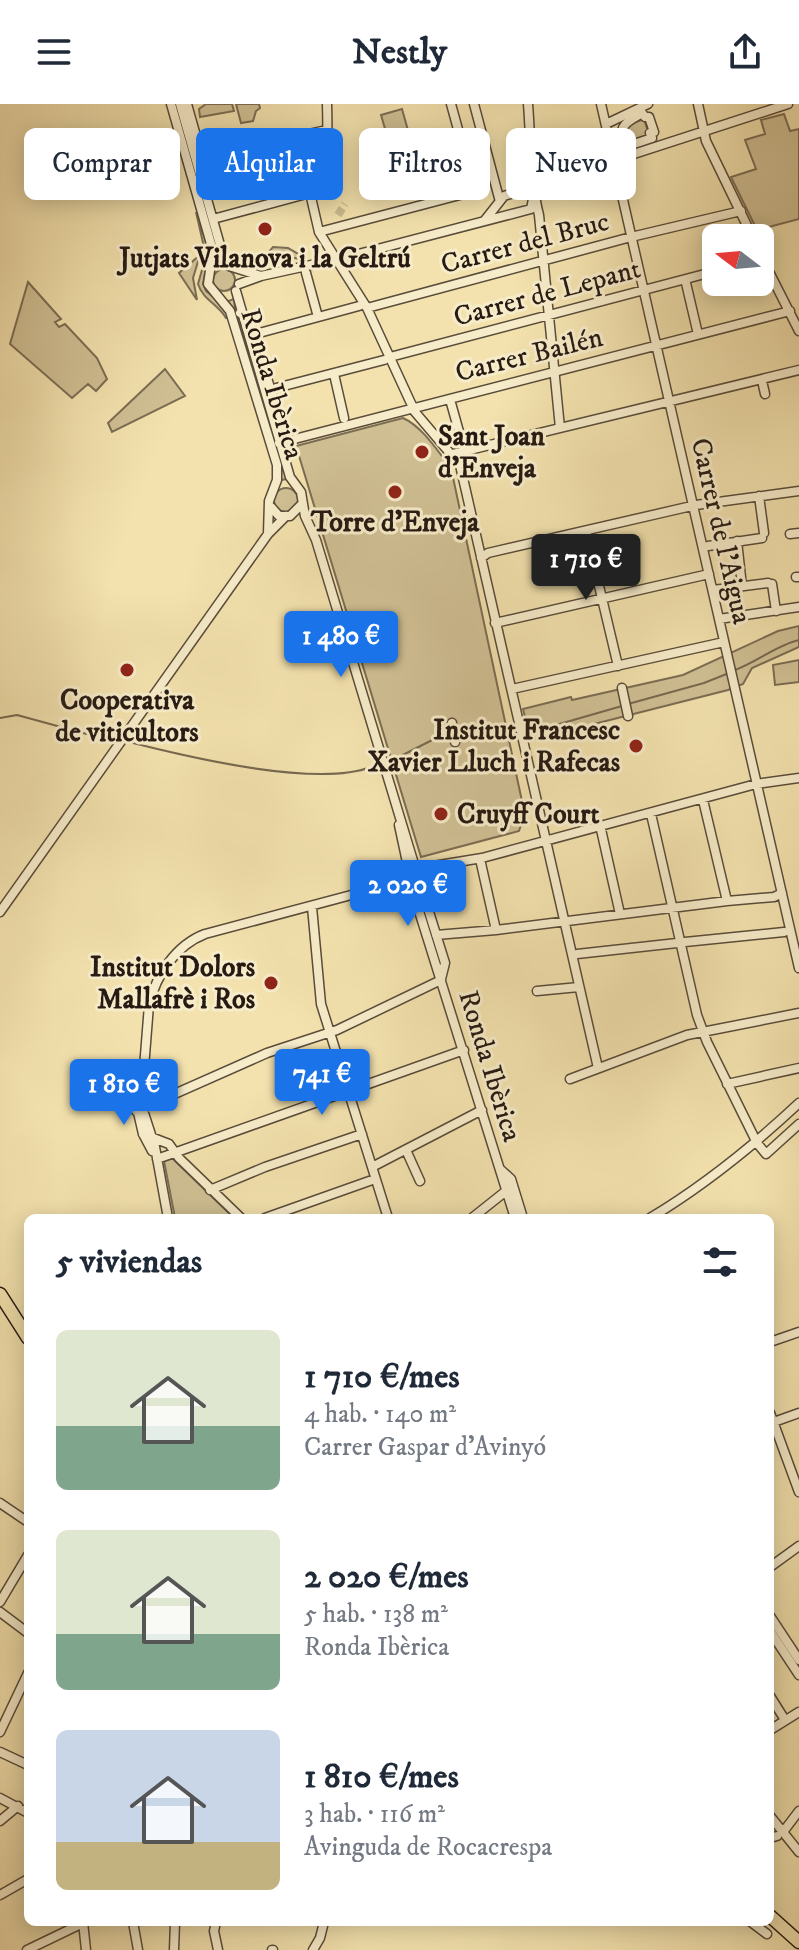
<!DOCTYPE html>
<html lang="es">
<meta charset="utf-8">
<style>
:root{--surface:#fff;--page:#f6f6f7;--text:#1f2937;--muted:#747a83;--accent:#1a73e8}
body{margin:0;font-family:"IM FELL DW Pica",serif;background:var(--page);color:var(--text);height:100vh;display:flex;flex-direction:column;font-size:30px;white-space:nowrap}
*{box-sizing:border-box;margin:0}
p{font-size:26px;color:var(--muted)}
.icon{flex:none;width:44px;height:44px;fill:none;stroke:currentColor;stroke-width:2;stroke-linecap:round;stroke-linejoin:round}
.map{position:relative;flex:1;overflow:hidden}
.sheet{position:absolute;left:24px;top:1110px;width:750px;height:712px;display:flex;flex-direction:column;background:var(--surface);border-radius:12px;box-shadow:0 4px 20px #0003}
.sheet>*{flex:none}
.top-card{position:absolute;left:24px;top:24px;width:752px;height:72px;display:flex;gap:16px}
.needle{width:52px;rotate:286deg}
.buttons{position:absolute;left:702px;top:120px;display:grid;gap:16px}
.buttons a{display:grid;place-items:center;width:72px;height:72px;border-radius:12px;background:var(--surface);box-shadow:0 4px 20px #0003;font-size:40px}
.price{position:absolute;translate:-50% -68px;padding:0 18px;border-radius:8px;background:var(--accent);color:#fff;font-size:26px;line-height:52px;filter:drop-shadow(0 2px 4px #0008)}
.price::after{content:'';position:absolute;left:50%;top:48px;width:24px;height:18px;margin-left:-12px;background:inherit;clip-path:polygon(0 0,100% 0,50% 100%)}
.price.on{background:#222;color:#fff}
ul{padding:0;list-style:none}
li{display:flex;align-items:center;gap:24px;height:200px;padding:0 32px}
li span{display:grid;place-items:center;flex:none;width:224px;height:160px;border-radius:12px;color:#555}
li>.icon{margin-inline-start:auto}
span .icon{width:96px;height:96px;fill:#fffc;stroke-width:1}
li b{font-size:34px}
h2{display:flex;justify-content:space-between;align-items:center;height:96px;padding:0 32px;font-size:34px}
.chip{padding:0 28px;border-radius:12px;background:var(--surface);box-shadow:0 4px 20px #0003;font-size:28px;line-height:72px}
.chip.on{background:var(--accent);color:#fff}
header{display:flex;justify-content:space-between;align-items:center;height:104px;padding:0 32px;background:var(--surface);font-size:36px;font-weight:800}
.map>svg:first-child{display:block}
.green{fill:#d0c094;stroke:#7b6d54;stroke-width:2}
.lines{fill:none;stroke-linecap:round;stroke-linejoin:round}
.stream{stroke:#776950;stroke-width:2}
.minor-tunnel{stroke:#caba8f;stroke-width:8;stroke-dasharray:8 4;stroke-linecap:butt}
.minor-casing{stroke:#594c3a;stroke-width:11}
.highway-casing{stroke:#261a13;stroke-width:15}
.minor{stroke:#f7ecca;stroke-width:8}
.highway{stroke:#f3e2ae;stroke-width:12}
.poi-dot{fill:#8f2418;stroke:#f7ecca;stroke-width:3}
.labels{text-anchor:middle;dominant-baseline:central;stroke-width:6;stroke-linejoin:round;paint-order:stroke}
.street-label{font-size:28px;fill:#261a13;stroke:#f7ecca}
.poi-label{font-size:28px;font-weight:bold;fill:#261a13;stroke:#f7ecca}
</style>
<header><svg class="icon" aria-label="menu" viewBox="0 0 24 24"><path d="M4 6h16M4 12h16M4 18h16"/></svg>Nestly<svg class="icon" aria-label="share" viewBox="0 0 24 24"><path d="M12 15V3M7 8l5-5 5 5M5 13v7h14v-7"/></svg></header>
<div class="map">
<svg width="799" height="1846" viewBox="0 0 799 1846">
<rect width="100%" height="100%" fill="#f3e2ae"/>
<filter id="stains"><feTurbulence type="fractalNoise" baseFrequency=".0025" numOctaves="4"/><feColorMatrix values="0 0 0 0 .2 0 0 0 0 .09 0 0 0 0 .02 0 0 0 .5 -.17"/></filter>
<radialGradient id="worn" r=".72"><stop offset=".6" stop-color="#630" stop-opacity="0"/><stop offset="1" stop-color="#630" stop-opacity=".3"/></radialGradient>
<path class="green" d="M206,0h26l2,7 -34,6 -1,-8z
M236,0h23l1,4 -4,3 -3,10 -12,2z
M402,5l7,25 -21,5 -7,-24z
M784,10l6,17 9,-2v90l-42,11 -26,-53 25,-8 -11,-29 20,-6 -4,-14z
M644,15l5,16 -19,7 -5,-16z
M405,34l2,6 9,-2 7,23 -19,5 -4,-14 -5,1 -4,-14z
M381,47l3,13 9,-3 3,11 -22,7 -6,-25z
M196,108l13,39 -6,33 3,7 14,12 9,14 -3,1c-8,-14 -23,-18 -28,-34l8,-28z
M273,143l15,1 12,7 1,4 -34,-5z
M200,151l-7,23 4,22 -18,-27z
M213 176a11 11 0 1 1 22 0a11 11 0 1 1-22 0Z
M28,178l33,37 -6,3 4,5 6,-3 32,34 10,21 -11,12 -8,-7 -16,14 -62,-54z
M234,195l1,10 52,170 -6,1 -46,-164 -7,-15z
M165,265l20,27 -73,36 -4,-9z
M403,314c20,9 35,34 48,50l75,352 -4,2 -3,9 -98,26 -125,-411z
M274 396a12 12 0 1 1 24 0a12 12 0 1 1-24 0Z
M799,522v21l-47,21 -9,16 -15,6 -197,50 -8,-31 48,-12 1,3 111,-25 95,-44z
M799,556v22l-24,3 -2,-20z
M172,1054l62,60h-59l-11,-57z"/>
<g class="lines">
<path class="stream" d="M735,566c22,-8 42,-25 64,-30
M628,600l76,-21 25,-10
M0,614l17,-3 77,21 23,3
M524,625l25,-2 73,-21
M456,628l12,-3 49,1
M129,638c59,15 187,46 242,25
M393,656l47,-24 10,-3"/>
<path class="minor-tunnel" d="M439,70l17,9
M338,111l7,-11"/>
<defs>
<path id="minor" d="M171,0l42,147 -5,33 22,27 47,154v15l-8,21 -1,33
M180,0l42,148 7,14 32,10
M187,0l22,78 -4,11
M474,0l25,94
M528,0c3,37 2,76 11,111l21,213
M601,0l198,864
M698,0l8,37 47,97
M642,9l3,4h4l5,15 -4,1 2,5 -18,6 -12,-3c-3,-17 7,-20 20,-28z
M606,20l42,-20
M208,52l114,-25
M310,89l9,39 48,76 48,104 45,53 138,603
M310,89c19,-24 18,-60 17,-89
M213,115l97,-26
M485,116l19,-24 284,-92
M319,128l156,-41 -24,-87
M760,150l39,77
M306,169l12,44
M686,179l11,47
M239,180l22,-8 82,-18 188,-49 2,-10 10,-14
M236,187l54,186 11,15 4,24 11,24 98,324
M367,204l264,-71 110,-26
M240,209l9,5 37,123
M259,229l100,-27
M390,253l326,-86
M334,270l10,44
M763,281l2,9
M276,284l108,-28
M451,299l12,43
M279,339l511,-132
M453,350l346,-84
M759,392l5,37
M271,403l8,9h11l12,-12
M586,427l32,135
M790,430l9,-1
M737,437l5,45
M708,442l54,-8
M481,454l7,-5 208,-48 103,-14
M796,473h3
M772,480l4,27
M713,486l55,-7
M719,515l80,-12
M495,519l214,-49
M622,584l6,28
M512,585l212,-47
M452,619l3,19
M703,696l24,101
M651,710l46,201 10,27 50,101 9,11 33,-30
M399,721l9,42 -8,15
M600,721l20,89
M480,755l16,71
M408,763l6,-3 7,4 61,-10 274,-74 43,-6
M419,776l26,83 -4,16
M414,778l5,29 96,307
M312,803l9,97 67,214
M0,808l268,-378 18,-18
M436,831l60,-5 231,-29 47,-4 8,-4
M685,838l99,-10
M577,850l100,-11
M537,887l42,-4
M570,975l117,-44 112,-22
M727,980l72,-16
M137,1004l6,26 9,17
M136,1007l131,-58 70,-23 104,-50
M143,1030l26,10 10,14 62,60
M406,1046l14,31
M157,1055l307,-109
M372,1063l110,-57
M500,1065l11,10 12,39
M210,1086l55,-23 97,-33
M168,1114l-13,-71 -13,-40v-14l7,-88c7,-30 27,-60 56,-71l195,-52h17l6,-6 25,-5 5,-7
M265,1114l110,-39
M472,1114l34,-27
M650,1114c55,-33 103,-72 149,-115
M770,1238l29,-10
M770,1309l29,79
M771,1319l28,-10
M0,1399l28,19
M770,1463l29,-21
M0,1498l28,-47
M0,1508l28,21
M770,1512l29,44
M770,1527l29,44
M770,1592l15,24
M770,1626l29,-18
M0,1628l28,-59
M0,1648l28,13
M0,1694l28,15
M770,1712l29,36
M0,1717l18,-15
M783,1728l16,-21
M770,1734l7,-2
M0,1791l28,-16
M83,1818l3,28
M133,1818l5,28
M216,1818l-2,9 4,19
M751,1818l16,12
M27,1846l56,-27
M174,1846l1,-28
M272,1846h1
M313,1846l7,-12 4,-16"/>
<path id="highway" d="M0,1190l28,44
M770,1812l29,26"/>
</defs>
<use href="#minor" class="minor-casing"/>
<use href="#highway" class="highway-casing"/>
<use href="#minor" class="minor"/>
<use href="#highway" class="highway"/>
</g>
<g class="poi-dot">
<circle cx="265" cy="125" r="8"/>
<circle cx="422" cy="348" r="8"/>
<circle cx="395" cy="388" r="8"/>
<circle cx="127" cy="566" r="8"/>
<circle cx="636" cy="642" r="8"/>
<circle cx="441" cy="710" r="8"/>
<circle cx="271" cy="879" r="8"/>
</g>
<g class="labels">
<g class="street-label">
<text transform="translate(525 139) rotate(-15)">Carrer del Bruc</text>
<text transform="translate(547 189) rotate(-15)">Carrer de Lepant</text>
<text transform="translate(529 251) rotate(-14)">Carrer Bailén</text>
<text transform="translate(272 280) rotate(73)">Ronda Ibèrica</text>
<text transform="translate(721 427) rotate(77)">Carrer de l'Aigua</text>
<text transform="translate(490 962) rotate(73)">Ronda Ibèrica</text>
</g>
<g class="poi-label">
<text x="265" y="154">Jutjats Vilanova i la Geltrú</text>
<text x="438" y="332" text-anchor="start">Sant Joan<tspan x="438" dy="32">d'Enveja</tspan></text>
<text x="395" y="418">Torre d'Enveja</text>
<text x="127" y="596">Cooperativa<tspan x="127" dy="32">de viticultors</tspan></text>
<text x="620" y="626" text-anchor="end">Institut Francesc<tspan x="620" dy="32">Xavier Lluch i Rafecas</tspan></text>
<text x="457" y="710" text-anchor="start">Cruyff Court</text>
<text x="255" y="863" text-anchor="end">Institut Dolors<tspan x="255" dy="32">Mallafrè i Ros</tspan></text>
</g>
</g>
<rect width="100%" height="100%" filter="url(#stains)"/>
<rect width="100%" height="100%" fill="url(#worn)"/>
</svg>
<div class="buttons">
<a><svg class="needle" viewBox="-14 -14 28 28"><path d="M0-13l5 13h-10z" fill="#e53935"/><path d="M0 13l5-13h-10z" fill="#747a83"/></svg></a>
</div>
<b class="price on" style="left:586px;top:498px">1 710 €</b>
<b class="price" style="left:341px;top:575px">1 480 €</b>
<b class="price" style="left:408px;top:824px">2 020 €</b>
<b class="price" style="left:322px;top:1013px">741 €</b>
<b class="price" style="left:124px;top:1023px">1 810 €</b>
<div class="top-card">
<a class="chip">Comprar</a>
<a class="chip on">Alquilar</a>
<a class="chip">Filtros</a>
<a class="chip">Nuevo</a>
</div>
<section class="sheet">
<h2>5 viviendas<svg class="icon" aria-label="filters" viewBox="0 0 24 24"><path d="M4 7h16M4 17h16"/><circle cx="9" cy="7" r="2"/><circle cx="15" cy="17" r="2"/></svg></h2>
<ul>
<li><span style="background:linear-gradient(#dfe7d0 60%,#7fa58c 0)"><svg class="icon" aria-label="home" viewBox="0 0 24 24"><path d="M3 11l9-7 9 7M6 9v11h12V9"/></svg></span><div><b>1 710 €/mes</b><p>4 hab. · 140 m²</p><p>Carrer Gaspar d'Avinyó</p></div></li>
<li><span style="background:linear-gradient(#dfe7d0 65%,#7fa58c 0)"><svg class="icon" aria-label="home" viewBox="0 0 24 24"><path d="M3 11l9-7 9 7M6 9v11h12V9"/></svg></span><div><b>2 020 €/mes</b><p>5 hab. · 138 m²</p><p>Ronda Ibèrica</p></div></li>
<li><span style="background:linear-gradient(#c9d6e8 70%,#c2b280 0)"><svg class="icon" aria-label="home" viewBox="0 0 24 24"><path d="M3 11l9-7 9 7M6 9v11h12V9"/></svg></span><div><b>1 810 €/mes</b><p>3 hab. · 116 m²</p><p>Avinguda de Rocacrespa</p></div></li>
</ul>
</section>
</div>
